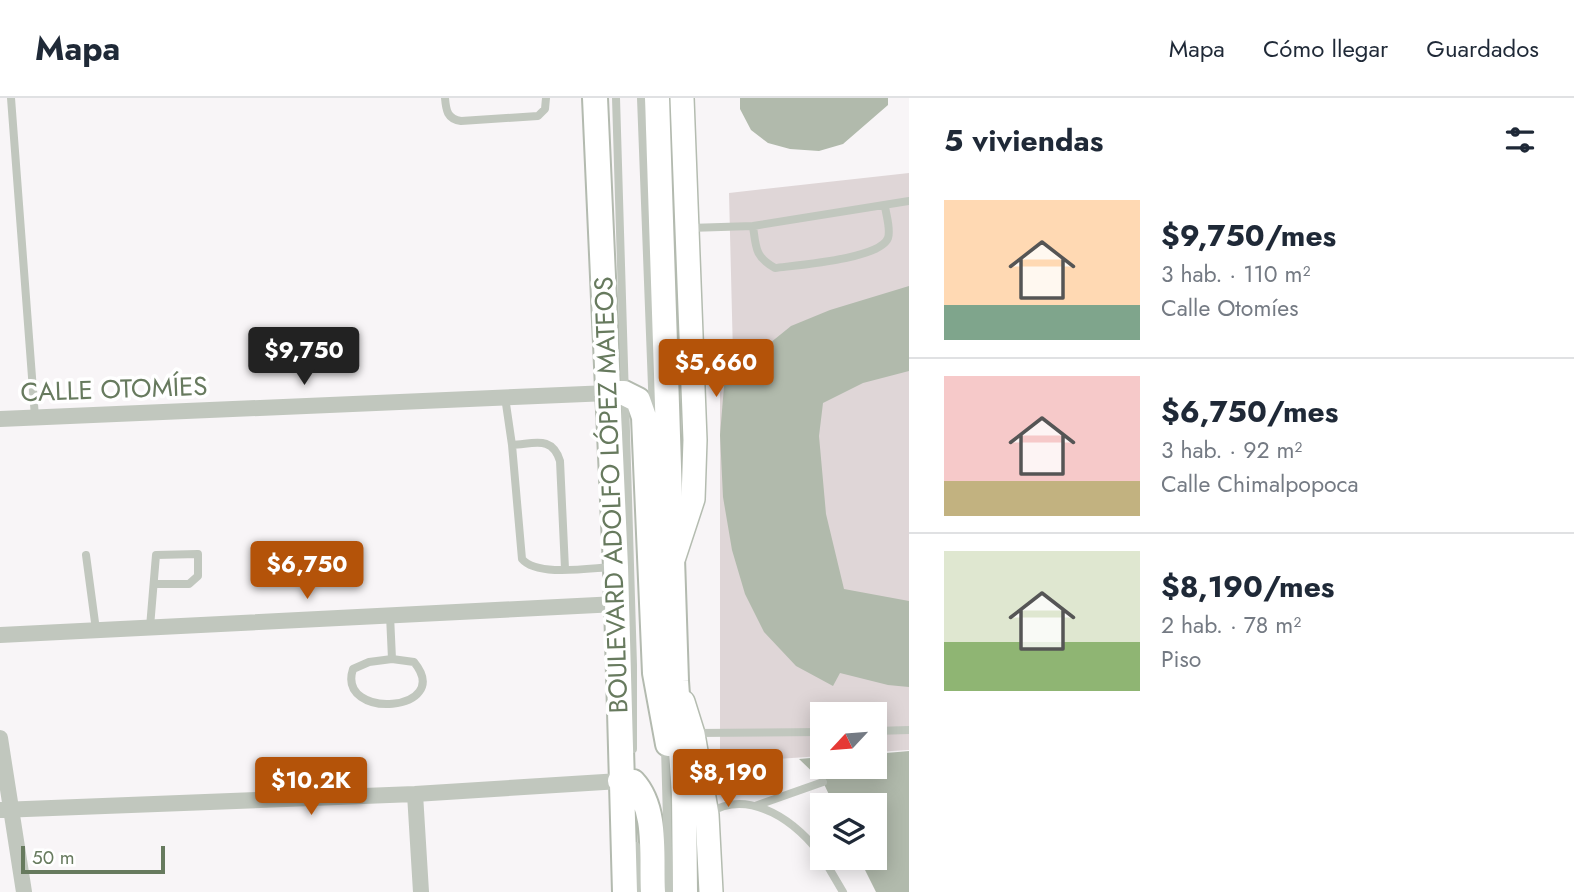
<!DOCTYPE html>
<html lang="es">
<meta charset="utf-8">
<style>
:root{--surface:#fff;--page:#f2f2f3;--text:#1f2937;--muted:#747a83;--line:#e0e1e3;--accent:#b45309}
body{margin:0;font-family:Jost,sans-serif;background:var(--page);color:var(--text);height:100vh;display:flex;flex-direction:column;font-size:26px;white-space:nowrap}
*{box-sizing:border-box;margin:0}
p{font-size:23px;color:var(--muted)}
.icon{flex:none;width:38px;height:38px;fill:none;stroke:currentColor;stroke-width:2;stroke-linecap:round;stroke-linejoin:round}
.map{position:relative;flex:1;overflow:hidden}
.panel{display:flex;flex-direction:column;background:var(--surface);width:665px}
.panel>*{flex:none}
.needle{width:46px;rotate:244deg}
.buttons{position:absolute;left:810px;top:604px;display:grid;gap:14px}
.buttons a{display:grid;place-items:center;width:77px;height:77px;border-radius:0px;background:var(--surface);box-shadow:0 4px 18px #0003;font-size:35px}
.scale{position:absolute;left:21px;bottom:18px;width:144px;box-sizing:border-box;padding-left:7px;border:4px solid #677a5e;border-top:0;font-size:19px;line-height:24px;white-space:nowrap;color:#677a5e;-webkit-text-stroke:5px #fff;paint-order:stroke}
.price{position:absolute;translate:-50% -60px;padding:0 16px;border-radius:7px;background:var(--accent);color:#fff;font-size:23px;line-height:46px;filter:drop-shadow(0 2px 4px #0008)}
.price::after{content:'';position:absolute;left:50%;top:42px;width:21px;height:16px;margin-left:-10px;background:inherit;clip-path:polygon(0 0,100% 0,50% 100%)}
.price.current{background:#222;color:#fff}
ul{padding:0;list-style:none}
li{display:flex;align-items:center;gap:21px;height:175px;padding:0 35px}
li+li{border-top:2px solid var(--line)}
li span{display:grid;place-items:center;flex:none;width:196px;height:140px;border-radius:0px;color:#555}
li>.icon{margin-inline-start:auto}
span .icon{width:84px;height:84px;fill:#fffc;stroke-width:1}
li b{font-size:30px}
h2{display:flex;justify-content:space-between;align-items:center;height:84px;padding:0 35px;font-size:30px}
header{display:flex;align-items:center;gap:42px;box-sizing:border-box;height:98px;padding:0 35px;background:var(--surface);border-bottom:2px solid var(--line)}
header strong{font-size:33px}
nav{display:flex;gap:38px;margin-inline-start:auto;font-size:24px}
main{display:flex;flex:1;min-height:0}
.map>svg:first-child{display:block}
.green{fill:#dfd6d7}
.building{fill:#b1baac}
.lines{fill:none;stroke-linecap:round;stroke-linejoin:round}
.secondary-casing{stroke:#b4bcb0;stroke-width:26}
.primary-casing{stroke:#b3baaf;stroke-width:28}
.lane{stroke:#c1c7be;stroke-width:8}
.street{stroke:#c1c7be;stroke-width:16}
.secondary{stroke:#fff;stroke-width:23}
.primary{stroke:#fff;stroke-width:24}
.labels{text-anchor:middle;dominant-baseline:central;stroke-width:7;stroke-linejoin:round;paint-order:stroke}
.street-label{font-size:26px;fill:#677a5e;stroke:#fff}
</style>
<header>
<strong>Mapa</strong>
<nav><a>Mapa</a><a>Cómo llegar</a><a>Guardados</a></nav>
</header>
<main>
<div class="map">
<svg width="909" height="794" viewBox="0 0 909 794">
<rect width="100%" height="100%" fill="#f8f5f7"/>
<path class="green" d="M909,75v577l-34,2v-38h-53v42l-102,7v-406l13,-2 -4,-162z"/>
<path class="building" d="M740,0h148v7l-45,39 -24,7 -29,-2 -22,-6 -17,-13 -11,-21z
M909,188v85l-46,12 -40,20 -4,33 7,78 18,75 65,12v86l-21,-2 -48,-12 -7,13 -37,-20 -32,-34 -19,-38 -13,-44 -9,-53 -3,-62 6,-73 23,-2 42,-34 39,-16z
M909,653v141h-33l-17,-34h16v-53h-41l-11,-23 -24,-23 23,-2v9h53v-12z"/>
<g class="lines">
<defs>
<path id="secondary" d="M674,459l19,-58 2,-59 -13,-342
M683,604l10,32 14,81 4,77"/>
<path id="primary" d="M595,0l21,469 9,325
M657,0l19,583 8,113 1,98
M609,295h15l14,7 6,17 11,256 13,71
M620,683l13,1c25,27 18,75 20,110"/>
</defs>
<use href="#secondary" class="secondary-casing"/>
<use href="#primary" class="primary-casing"/>
<path class="lane" d="M11,0l24,319
M445,0c1,12 2,21 16,23l77,-5 7,-7 1,-11
M616,0l17,567v84
M641,0l12,315
M753,128c3,22 2,31 22,42 23,-3 105,-9 113,-30 3,-9 -2,-23 -3,-32
M689,130l64,-2 156,-25
M505,299l7,48
M86,457l10,75
M565,471l-5,-108c-8,-26 -26,-17 -48,-16l10,114c15,18 68,9 90,8
M390,517l2,44
M150,529l6,-72 42,-1v22l-9,8h-35
M392,561l22,3c41,50 -78,59 -61,7l16,-7z
M875,633l34,-1
M696,635l126,-1
M665,650l4,144
M755,708l68,-24
M709,715c41,-26 90,10 113,44
M636,748l2,46
M823,760l20,34"/>
<path class="street" d="M0,321l609,-26
M0,537l617,-31
M0,640l24,154
M415,696l6,98
M0,712l415,-16 205,-13"/>
<use href="#secondary" class="secondary"/>
<use href="#primary" class="primary"/>
</g>
<g class="labels">
<g class="street-label">
<text transform="translate(114 291) rotate(-2)">CALLE OTOMÍES</text>
<text transform="translate(611 397) rotate(-92)">BOULEVARD ADOLFO LÓPEZ MATEOS</text>
</g>
</g>
</svg>
<div class="buttons">
<a><svg class="needle" viewBox="-14 -14 28 28"><path d="M0-13l5 13h-10z" fill="#e53935"/><path d="M0 13l5-13h-10z" fill="#747a83"/></svg></a>
<a><svg class="icon" aria-label="layers" viewBox="0 0 24 24"><path d="M12 4l9 5-9 5-9-5zM3 14l9 5 9-5"/></svg></a>
</div>
<div class="scale">50 m</div>
<b class="price current" style="left:304px;top:289px">$9,750</b>
<b class="price" style="left:716px;top:301px">$5,660</b>
<b class="price" style="left:307px;top:503px">$6,750</b>
<b class="price" style="left:728px;top:711px">$8,190</b>
<b class="price" style="left:311px;top:719px">$10.2K</b>
</div>
<section class="panel">
<h2>5 viviendas<svg class="icon" aria-label="filters" viewBox="0 0 24 24"><path d="M4 7h16M4 17h16"/><circle cx="9" cy="7" r="2"/><circle cx="15" cy="17" r="2"/></svg></h2>
<ul>
<li><span style="background:linear-gradient(#ffd9b3 75%,#7fa58c 0)"><svg class="icon" aria-label="home" viewBox="0 0 24 24"><path d="M3 11l9-7 9 7M6 9v11h12V9"/></svg></span><div><b>$9,750/mes</b><p>3 hab. · 110 m²</p><p>Calle Otomíes</p></div></li>
<li><span style="background:linear-gradient(#f6c9c9 75%,#c2b280 0)"><svg class="icon" aria-label="home" viewBox="0 0 24 24"><path d="M3 11l9-7 9 7M6 9v11h12V9"/></svg></span><div><b>$6,750/mes</b><p>3 hab. · 92 m²</p><p>Calle Chimalpopoca</p></div></li>
<li><span style="background:linear-gradient(#dfe7d0 65%,#8fb573 0)"><svg class="icon" aria-label="home" viewBox="0 0 24 24"><path d="M3 11l9-7 9 7M6 9v11h12V9"/></svg></span><div><b>$8,190/mes</b><p>2 hab. · 78 m²</p><p>Piso</p></div></li>
</ul>
</section>
</main>
